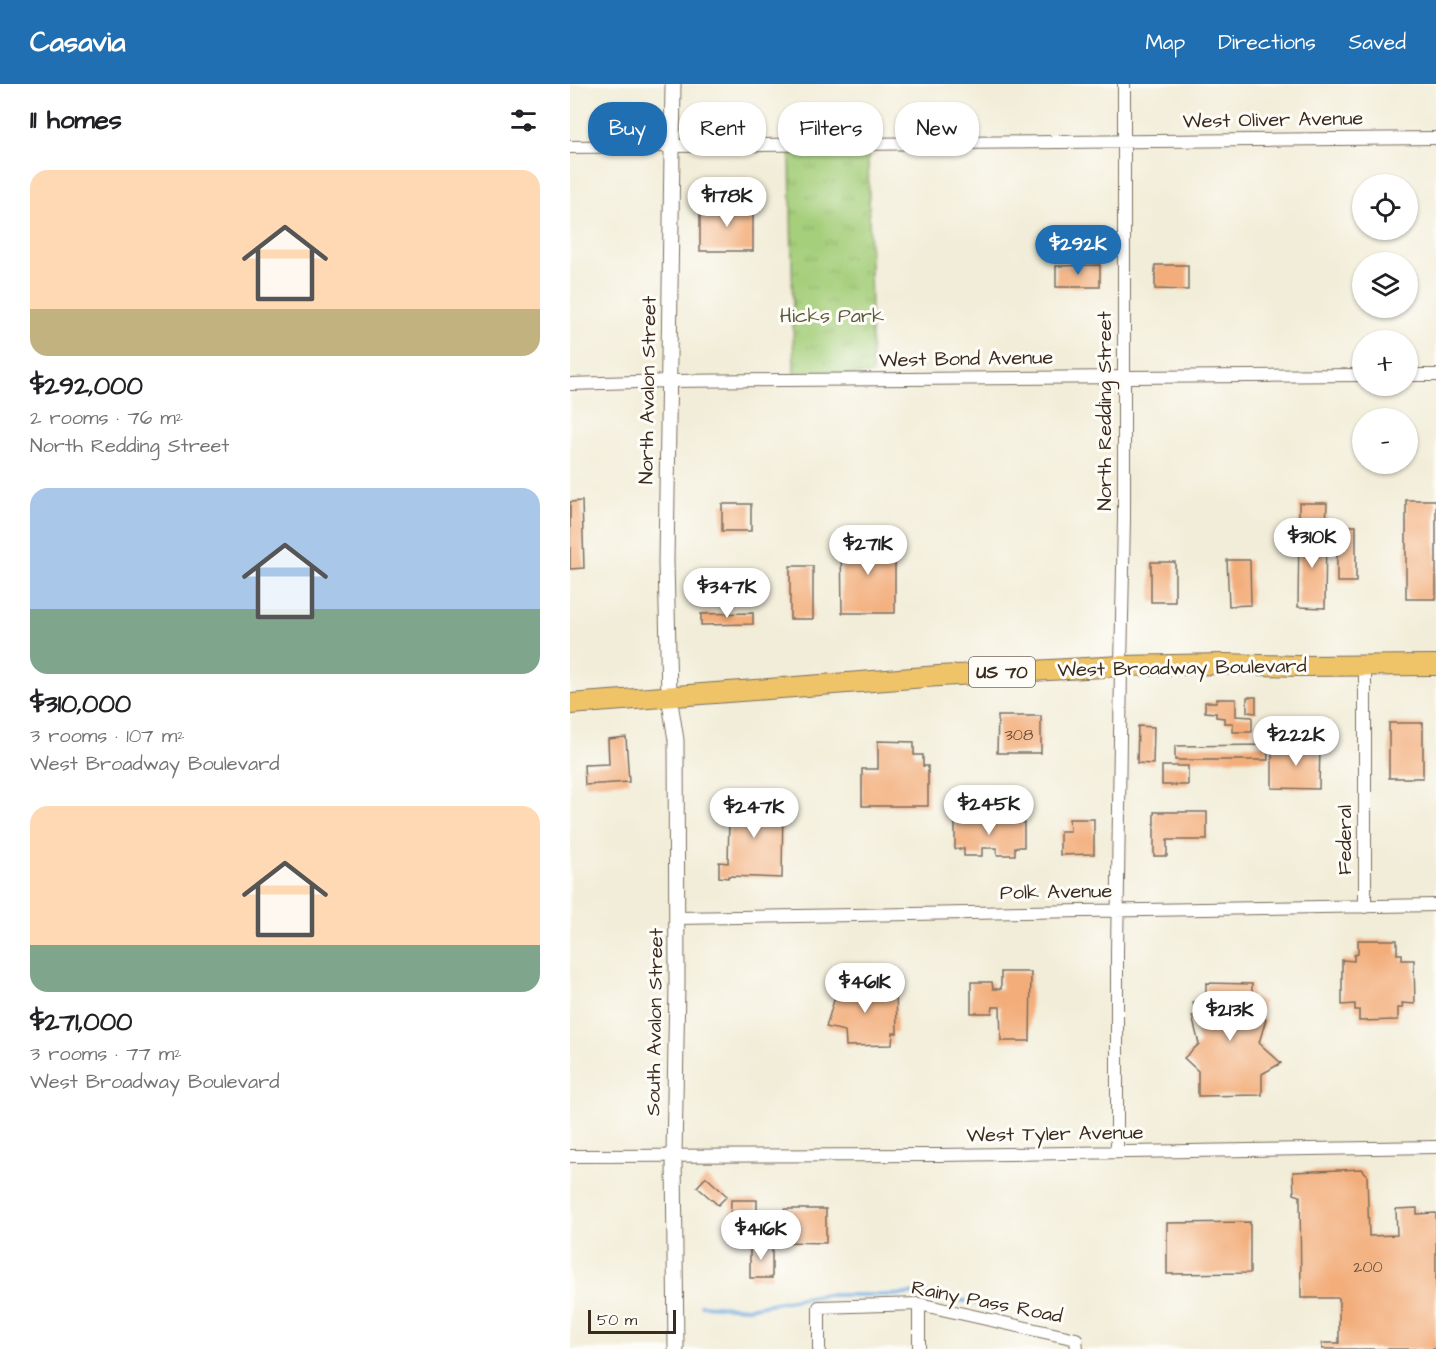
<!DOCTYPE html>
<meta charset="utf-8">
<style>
:root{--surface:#fff;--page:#f2f2f2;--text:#202124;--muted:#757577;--accent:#1f6fb2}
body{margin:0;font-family:"Architects Daughter",sans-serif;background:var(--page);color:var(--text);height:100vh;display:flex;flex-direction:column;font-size:22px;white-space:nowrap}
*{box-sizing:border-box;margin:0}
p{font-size:20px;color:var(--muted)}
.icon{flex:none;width:33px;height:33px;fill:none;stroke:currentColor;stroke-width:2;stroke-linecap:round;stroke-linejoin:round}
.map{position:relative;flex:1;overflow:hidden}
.sheet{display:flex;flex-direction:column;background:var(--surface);width:570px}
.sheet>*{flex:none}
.banner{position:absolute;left:18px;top:18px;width:570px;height:54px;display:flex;gap:12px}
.fabs{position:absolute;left:782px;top:90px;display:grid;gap:12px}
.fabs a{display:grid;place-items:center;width:66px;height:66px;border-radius:50%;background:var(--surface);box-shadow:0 2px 4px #0004;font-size:30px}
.scale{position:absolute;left:18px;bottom:15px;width:88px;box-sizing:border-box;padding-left:6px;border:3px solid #3b2a1e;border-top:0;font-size:16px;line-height:21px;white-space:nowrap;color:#3b2a1e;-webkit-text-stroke:4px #fdfcf7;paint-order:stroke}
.price{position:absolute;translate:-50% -51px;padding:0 14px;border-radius:21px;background:#fff;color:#222;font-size:20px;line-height:39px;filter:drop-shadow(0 2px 3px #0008)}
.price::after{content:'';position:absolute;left:50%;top:36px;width:18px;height:14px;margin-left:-9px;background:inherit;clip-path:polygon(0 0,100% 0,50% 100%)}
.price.current{background:var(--accent);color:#fff}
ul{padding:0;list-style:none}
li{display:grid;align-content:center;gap:12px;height:318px;padding:0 30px}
li span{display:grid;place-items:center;height:186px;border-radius:18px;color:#555}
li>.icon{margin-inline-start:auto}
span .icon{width:108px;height:108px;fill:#fffc;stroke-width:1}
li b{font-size:26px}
h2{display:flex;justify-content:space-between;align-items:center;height:72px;padding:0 30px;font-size:26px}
.tag{padding:0 21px;border-radius:24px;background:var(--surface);box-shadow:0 2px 4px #0004;font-size:21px;line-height:54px}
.tag.current{background:var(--accent);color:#fff}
header{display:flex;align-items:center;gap:36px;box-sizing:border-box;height:84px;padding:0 30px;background:var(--accent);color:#fff}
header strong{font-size:28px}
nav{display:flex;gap:33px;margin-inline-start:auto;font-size:21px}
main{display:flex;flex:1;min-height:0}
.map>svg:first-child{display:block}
.grass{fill:url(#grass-tufts);stroke:#707c4c;stroke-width:1.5}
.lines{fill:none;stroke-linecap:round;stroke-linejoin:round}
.stream{stroke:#6ca9de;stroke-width:4}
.building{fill:#f3ad7a}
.minor-casing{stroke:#7b6e5f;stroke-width:14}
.tertiary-casing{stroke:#7b6e5f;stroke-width:17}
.primary-casing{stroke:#7b6e5f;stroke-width:22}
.minor{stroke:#fff;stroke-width:12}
.tertiary{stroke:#fff;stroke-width:15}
.primary{stroke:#efc469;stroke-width:20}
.labels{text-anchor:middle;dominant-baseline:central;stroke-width:6;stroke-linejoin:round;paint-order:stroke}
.number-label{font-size:16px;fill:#694b35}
.shield{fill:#fdfcf7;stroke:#75695f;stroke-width:1.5}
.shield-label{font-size:18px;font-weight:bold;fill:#3b2a1e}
.street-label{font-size:20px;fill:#3b2a1e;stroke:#fdfcf7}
.park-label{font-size:20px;fill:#5b5c3a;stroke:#fdfcf7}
</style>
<header>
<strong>Casavia</strong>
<nav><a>Map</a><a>Directions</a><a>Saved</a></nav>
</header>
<main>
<section class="sheet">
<h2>11 homes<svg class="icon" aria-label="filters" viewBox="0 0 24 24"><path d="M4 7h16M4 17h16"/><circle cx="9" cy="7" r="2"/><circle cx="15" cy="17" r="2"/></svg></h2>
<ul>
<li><span style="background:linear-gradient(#ffd9b3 75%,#c2b280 0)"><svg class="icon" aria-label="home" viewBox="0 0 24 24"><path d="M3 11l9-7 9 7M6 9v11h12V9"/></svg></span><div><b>$292,000</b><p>2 rooms · 76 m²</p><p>North Redding Street</p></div></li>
<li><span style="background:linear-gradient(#a9c7e8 65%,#7fa58c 0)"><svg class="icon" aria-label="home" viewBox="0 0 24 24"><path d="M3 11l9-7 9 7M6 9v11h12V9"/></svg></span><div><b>$310,000</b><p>3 rooms · 107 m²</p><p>West Broadway Boulevard</p></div></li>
<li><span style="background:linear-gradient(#ffd9b3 75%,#7fa58c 0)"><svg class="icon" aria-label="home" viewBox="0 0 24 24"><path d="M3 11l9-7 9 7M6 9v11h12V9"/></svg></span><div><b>$271,000</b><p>3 rooms · 77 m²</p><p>West Broadway Boulevard</p></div></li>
</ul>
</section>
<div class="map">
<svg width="866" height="1265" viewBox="0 0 866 1265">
<defs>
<pattern id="grass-tufts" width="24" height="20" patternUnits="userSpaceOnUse" patternTransform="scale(1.5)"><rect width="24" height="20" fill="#a6cf7b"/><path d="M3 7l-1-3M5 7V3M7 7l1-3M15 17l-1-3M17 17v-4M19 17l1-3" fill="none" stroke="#90b26a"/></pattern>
</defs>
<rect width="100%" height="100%" fill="#fdfcf7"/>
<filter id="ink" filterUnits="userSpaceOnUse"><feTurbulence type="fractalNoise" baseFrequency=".0167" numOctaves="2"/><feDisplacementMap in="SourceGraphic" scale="12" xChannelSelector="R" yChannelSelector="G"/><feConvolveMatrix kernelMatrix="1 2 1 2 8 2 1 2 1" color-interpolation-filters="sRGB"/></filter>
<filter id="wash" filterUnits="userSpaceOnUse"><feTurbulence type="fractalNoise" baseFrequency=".008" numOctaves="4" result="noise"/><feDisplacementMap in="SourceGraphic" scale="24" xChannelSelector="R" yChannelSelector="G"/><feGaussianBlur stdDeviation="1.35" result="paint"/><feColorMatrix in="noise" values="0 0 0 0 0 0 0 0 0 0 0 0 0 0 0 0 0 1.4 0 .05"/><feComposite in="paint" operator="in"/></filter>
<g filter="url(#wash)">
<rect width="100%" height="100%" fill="#f2edd8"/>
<path class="grass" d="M298,67l4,223 -78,2 -4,-224z"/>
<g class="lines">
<path class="stream" d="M131,1221l46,3 73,-13h73l28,-2 88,16"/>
</g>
<g id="blocks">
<path class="building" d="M130,122h53v45h-53z
M530,181v22h-44v-21z
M585,181h33v25l-33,-1z
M836,416h30v99h-30z
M12,417l2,67 -14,1v-67z
M729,419h28l-1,26h-27z
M152,420h29v27h-29z
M767,442h19v56h-19z
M729,447h27l-1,77 -27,-1z
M271,456h54v73h-53z
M657,476h23l1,45 -22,1z
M581,478h24v40h-24z
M220,482h23v53h-23z
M183,529v11l-52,1v-11z
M677,613h9v16l-9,-1z
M646,615h20v17l16,1v15h-19v-9h-9v-5l-8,-1v-4l-11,-1v-10h11z
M428,632h43v37h-44z
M819,639h34v55h-34z
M568,642l16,1 -1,37 -16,-1z
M56,653l3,45 -44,3 -1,-20 25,-1 -1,-25z
M308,657l36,1v13h9v11h5v40h-66v-37h16z
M697,661l1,15h-93v-14z
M702,661h48l-1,44 -47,-1z
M592,682h26v19h-26z
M154,715l59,1 -1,78 -54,-2v2l-9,-1v-15l9,1 1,-44 -5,-1z
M584,728h53v28h-40v16h-13z
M454,735v28h-9v8h-18v-7h-15v8h-18v-7h-9v-29z
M499,735h25v35l-34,1v-24h10z
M788,856h39v14h5v6h12l1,44 -13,-1 1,5h-5v12l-39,1v-11h-4v-6l-13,1v-45l12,1v-6l4,-1z
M431,888h30l-1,69h-29l-1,-34h-7l-1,6h-21v-31h21l1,7h8z
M636,899l46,1v14l12,3 -4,16 6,2 -7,24 22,20 -19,11v21l-64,1v-25l-14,-13 15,-14 -7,-28 4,-1 -3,-13 13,-2z
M326,900l1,49h-4l-1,12 -46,1 -1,-15 -19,-4 9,-30v-12z
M792,1085l5,6 2,61 28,-1 -1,-26 21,-1v6l19,-1v136h-114v-6h17v-45h-38l-1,-102 -6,-2 -1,-22z
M136,1093l21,19 -9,9 -21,-18z
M161,1116h26v28l-27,-1z
M214,1125h42v34l-42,-1z
M680,1138v51l-83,1v-51z
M202,1159v35h-22v-34z"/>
</g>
</g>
<g filter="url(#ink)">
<use href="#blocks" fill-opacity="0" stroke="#7b6e5f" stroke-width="1.5"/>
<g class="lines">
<defs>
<path id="minor" d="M0,63l866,-9
M837,291h29
M0,300l99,-3 693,-6
M795,581v242
M107,834l759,-13
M547,1068v-199l4,-287 3,-147v-435
M0,1072l370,-1 496,-8
M349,1220v45
M249,1265v-42l100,-3 157,35 1,10"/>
<path id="tertiary" d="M103,0l-7,478 3,134 7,44 1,244 -3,173 2,192"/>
<path id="primary" d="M0,620l369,-28 182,-10 102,-2 76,2 137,-1"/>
</defs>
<use href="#minor" class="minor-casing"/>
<use href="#tertiary" class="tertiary-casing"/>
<use href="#primary" class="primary-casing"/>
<use href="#minor" class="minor"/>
<use href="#tertiary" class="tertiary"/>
<use href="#primary" class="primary"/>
</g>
</g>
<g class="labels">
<g class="number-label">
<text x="449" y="651">308</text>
<text x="798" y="1183">200</text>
</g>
<rect class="shield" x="399" y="573" width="66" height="30" rx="4.5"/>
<g class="shield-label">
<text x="432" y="588">US 70</text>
</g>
<g class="street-label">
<text transform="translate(703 36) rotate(-1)">West Oliver Avenue</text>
<text transform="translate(396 275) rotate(-1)">West Bond Avenue</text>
<text transform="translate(78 306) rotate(-89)">North Avalon Street</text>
<text transform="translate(535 327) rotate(-90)">North Redding Street</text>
<text transform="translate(612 584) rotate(-1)">West Broadway Boulevard</text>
<text transform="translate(775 756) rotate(-90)">Federal</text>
<text transform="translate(486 808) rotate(-1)">Polk Avenue</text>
<text transform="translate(85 938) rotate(-89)">South Avalon Street</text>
<text transform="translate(485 1050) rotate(-1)">West Tyler Avenue</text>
<text transform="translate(417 1218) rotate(11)">Rainy Pass Road</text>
</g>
<g class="park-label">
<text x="262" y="232">Hicks Park</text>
</g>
</g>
</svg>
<div class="fabs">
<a><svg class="icon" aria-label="locate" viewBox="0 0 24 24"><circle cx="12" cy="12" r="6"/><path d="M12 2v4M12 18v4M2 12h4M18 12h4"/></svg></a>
<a><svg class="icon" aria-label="layers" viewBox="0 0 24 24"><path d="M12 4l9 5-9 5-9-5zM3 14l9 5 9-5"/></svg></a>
<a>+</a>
<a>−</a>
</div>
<div class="scale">50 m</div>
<b class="price" style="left:157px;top:144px">$178K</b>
<b class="price current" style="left:508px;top:192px">$292K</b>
<b class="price" style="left:742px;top:485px">$310K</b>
<b class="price" style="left:298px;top:492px">$271K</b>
<b class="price" style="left:157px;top:535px">$347K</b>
<b class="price" style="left:726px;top:683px">$222K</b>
<b class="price" style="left:419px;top:752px">$245K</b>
<b class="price" style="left:184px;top:755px">$247K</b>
<b class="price" style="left:295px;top:930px">$461K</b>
<b class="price" style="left:660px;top:958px">$213K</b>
<b class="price" style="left:191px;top:1177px">$416K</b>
<div class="banner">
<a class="tag current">Buy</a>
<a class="tag">Rent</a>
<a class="tag">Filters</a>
<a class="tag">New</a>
</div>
</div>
</main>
